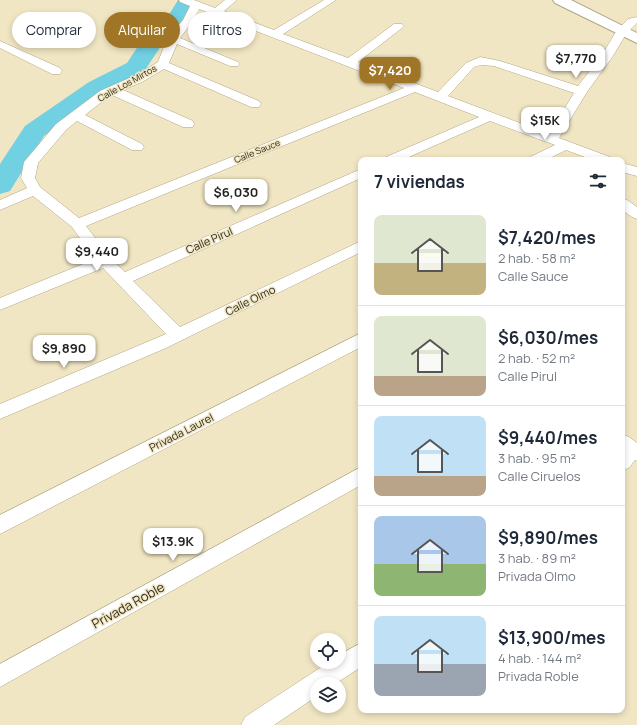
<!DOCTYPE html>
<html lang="es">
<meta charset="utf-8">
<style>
:root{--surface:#fff;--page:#f2f2f3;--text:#1f2937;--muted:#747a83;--line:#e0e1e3;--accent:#a07626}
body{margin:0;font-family:Manrope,sans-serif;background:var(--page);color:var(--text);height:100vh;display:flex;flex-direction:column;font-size:15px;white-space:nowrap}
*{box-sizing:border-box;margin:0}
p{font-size:13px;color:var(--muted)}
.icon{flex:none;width:22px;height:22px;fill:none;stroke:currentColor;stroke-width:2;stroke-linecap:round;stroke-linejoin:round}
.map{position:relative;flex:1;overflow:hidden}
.drawer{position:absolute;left:358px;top:157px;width:267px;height:556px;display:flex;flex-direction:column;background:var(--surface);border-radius:8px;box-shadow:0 2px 6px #0003}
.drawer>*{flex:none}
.top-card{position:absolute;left:12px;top:12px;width:286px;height:36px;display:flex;gap:8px}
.tools{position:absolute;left:310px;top:633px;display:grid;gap:8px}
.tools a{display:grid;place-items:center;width:36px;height:36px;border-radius:50%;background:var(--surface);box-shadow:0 2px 6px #0003;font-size:20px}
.price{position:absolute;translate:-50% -34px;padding:0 9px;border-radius:8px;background:#fff;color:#222;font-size:13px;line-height:26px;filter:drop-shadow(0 1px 2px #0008)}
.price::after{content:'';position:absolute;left:50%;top:24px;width:12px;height:9px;margin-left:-6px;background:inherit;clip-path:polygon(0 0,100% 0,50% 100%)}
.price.current{background:var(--accent);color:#fff}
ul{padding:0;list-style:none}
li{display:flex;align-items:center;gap:12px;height:100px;padding:0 16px}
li+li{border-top:1px solid var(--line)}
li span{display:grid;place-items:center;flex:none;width:112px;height:80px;border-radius:8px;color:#555}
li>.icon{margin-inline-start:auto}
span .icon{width:48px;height:48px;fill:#fffc;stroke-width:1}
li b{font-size:17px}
h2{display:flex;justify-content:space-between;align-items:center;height:48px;padding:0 16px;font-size:17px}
.pill{padding:0 14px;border-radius:18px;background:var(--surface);box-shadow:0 2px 6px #0003;font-size:14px;line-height:36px}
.pill.current{background:var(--accent);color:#fff}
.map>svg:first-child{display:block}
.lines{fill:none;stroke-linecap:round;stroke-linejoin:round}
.river{fill:#72d0e3;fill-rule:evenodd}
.minor-casing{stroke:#b0a584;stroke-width:1}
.primary-casing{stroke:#b0a584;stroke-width:2}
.minor{fill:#fff;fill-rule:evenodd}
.primary{fill:#fff;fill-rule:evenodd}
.labels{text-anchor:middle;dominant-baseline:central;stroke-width:3;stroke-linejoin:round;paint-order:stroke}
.far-street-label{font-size:9px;fill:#2e2a1c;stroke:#f1e6c3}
.street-label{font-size:11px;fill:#2e2a1c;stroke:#f1e6c3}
.near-street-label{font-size:13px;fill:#2e2a1c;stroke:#f1e6c3}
</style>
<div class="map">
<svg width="637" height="725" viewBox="0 0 637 725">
<rect width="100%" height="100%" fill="#f1e6c3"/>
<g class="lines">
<path class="river" d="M178,0h16l3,4 -10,18 -24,21 -20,30 -36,19 -63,44 -34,55 -10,3v-30l25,-38 64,-44 38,-19 19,-29 24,-21z"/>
<defs>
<path id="minor" d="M179,0h15l21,8 10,-8h12l-13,11 50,19 50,-30h12l-53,34 65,24 46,-34h8l2,2 -2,2 -44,34 80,30 28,-29 14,-6 20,4 78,25 24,-31 15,-25 11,-11 9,-2v6l-11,11 -13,22 -26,36 -28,46 51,19 2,3h-19l-27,-10 -20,10h-18l2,-3 25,-12 -65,-24 -88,39h-18l2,-3 93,-40 -64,-25 -329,134 24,31 15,15 236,-103v9l-228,103 47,46 181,-86v11l-195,96 -166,71v-15l166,-70 -63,-66 -103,42v-12l95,-39 -23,-32 -39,-31 -33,14v-10l27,-12 -6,-10 3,-16 32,-38 44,-33 34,-15 24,-14 9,-23 16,-19 7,-14 -10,-4zM199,9l205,79 -325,130 -39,-31 -5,-9 3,-15 28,-33 11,-9 55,29h10l2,-3 -2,-3 -57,-29 23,-18 4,-2 71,32h10l1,-3 -1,-3 -70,-31 19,-8 22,-13 87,38h8l2,-3 -2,-3 -90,-38 8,-19 53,22h8l2,-2 -2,-2 -58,-24 13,-17zM481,65l13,1 80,27 -25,41 -101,-38 26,-29z
M0,41l60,27 2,3 -2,3h-8l-52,-26z
M622,163l15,4v9l-15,-4z
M622,198l5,2 10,7v12l-5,-2 -10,-7z
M361,333v14l-361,187v-19z
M622,434l7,3 8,6v18l-2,-1 -6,8 -7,2z
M361,467v18l-361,202v-23z
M361,643v24l-26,17h-18v12l-43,29h-33l4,-8 84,-55h10v-7z"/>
<path id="primary" d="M553,0h18l66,33v10l-82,-40z"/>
</defs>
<use href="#minor" class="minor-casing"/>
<use href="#primary" class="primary-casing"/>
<use href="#minor" class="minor"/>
<use href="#primary" class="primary"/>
</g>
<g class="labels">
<g class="far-street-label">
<text transform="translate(127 83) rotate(-29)">Calle Los Mirtos</text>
<text transform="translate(257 151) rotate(-22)">Calle Sauce</text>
</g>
<g class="street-label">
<text transform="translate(209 240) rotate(-24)">Calle Pirul</text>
<text transform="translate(250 300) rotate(-26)">Calle Olmo</text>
<text transform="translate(181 432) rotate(-27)">Privada Laurel</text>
</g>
<g class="near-street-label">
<text transform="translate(128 605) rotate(-29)">Privada Roble</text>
</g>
</g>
</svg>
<div class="tools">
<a><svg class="icon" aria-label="locate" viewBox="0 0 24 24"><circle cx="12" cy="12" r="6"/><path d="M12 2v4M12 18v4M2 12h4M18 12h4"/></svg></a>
<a><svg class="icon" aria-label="layers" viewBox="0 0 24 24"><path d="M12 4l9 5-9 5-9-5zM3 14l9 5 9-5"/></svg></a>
</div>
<b class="price" style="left:576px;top:79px">$7,770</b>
<b class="price current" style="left:390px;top:91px">$7,420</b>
<b class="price" style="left:545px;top:141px">$15K</b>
<b class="price" style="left:236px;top:213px">$6,030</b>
<b class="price" style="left:97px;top:272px">$9,440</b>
<b class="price" style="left:64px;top:369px">$9,890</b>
<b class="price" style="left:173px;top:562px">$13.9K</b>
<div class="top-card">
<a class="pill">Comprar</a>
<a class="pill current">Alquilar</a>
<a class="pill">Filtros</a>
</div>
<section class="drawer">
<h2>7 viviendas<svg class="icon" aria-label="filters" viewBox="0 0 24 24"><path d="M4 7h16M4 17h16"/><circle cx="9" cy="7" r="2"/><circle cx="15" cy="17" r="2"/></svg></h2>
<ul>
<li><span style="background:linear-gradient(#dfe7d0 60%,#c2b280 0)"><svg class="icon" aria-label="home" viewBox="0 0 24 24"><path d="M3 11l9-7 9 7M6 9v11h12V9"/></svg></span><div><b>$7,420/mes</b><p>2 hab. · 58 m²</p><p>Calle Sauce</p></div></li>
<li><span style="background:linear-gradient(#dfe7d0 75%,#b9a48a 0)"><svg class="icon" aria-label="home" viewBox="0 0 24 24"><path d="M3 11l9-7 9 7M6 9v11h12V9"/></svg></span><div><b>$6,030/mes</b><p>2 hab. · 52 m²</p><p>Calle Pirul</p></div></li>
<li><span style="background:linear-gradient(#bfe0f5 75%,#b9a48a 0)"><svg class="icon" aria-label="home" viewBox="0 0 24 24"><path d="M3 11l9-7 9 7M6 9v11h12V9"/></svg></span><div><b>$9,440/mes</b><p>3 hab. · 95 m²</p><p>Calle Ciruelos</p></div></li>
<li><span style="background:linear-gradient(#a9c7e8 60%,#8fb573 0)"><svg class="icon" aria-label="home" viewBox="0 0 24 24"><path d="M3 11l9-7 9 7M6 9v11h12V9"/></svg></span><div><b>$9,890/mes</b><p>3 hab. · 89 m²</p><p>Privada Olmo</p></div></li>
<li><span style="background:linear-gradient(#bfe0f5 60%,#9aa5b1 0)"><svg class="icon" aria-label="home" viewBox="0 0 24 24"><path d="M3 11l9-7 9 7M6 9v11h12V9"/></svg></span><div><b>$13,900/mes</b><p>4 hab. · 144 m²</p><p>Privada Roble</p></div></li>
</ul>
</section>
</div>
